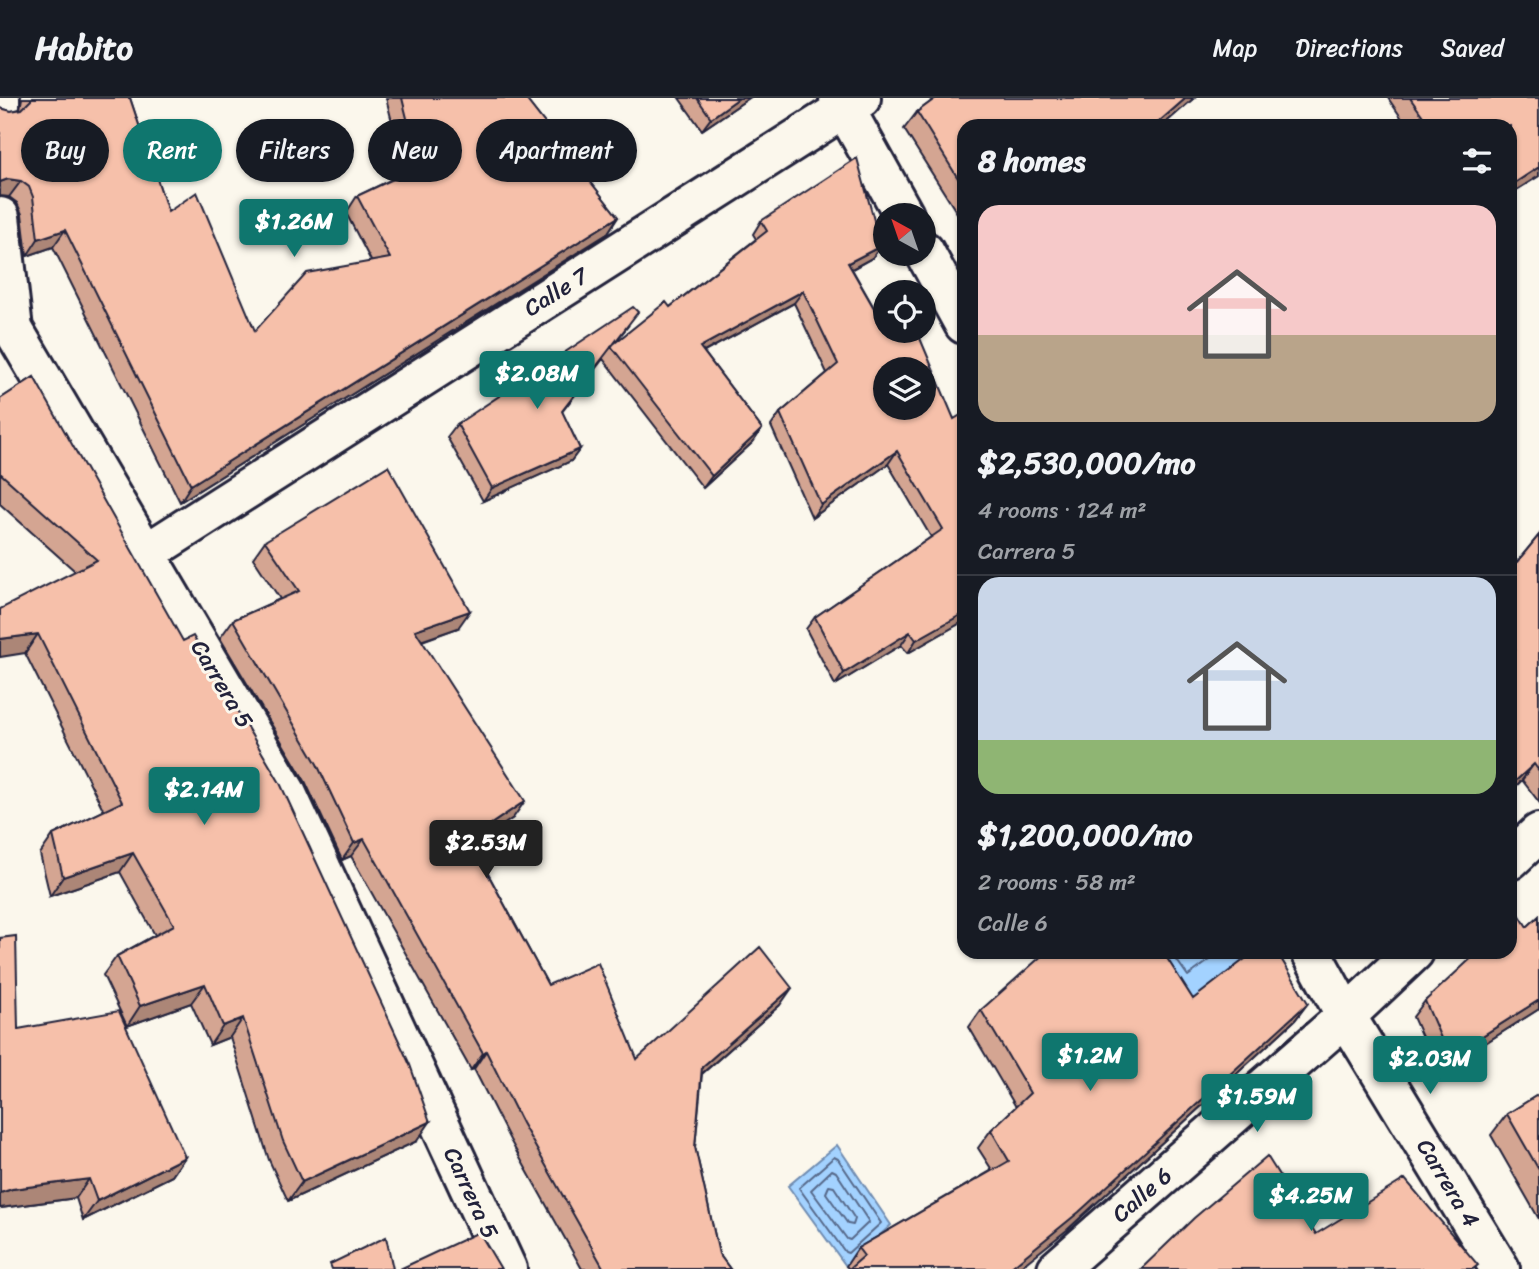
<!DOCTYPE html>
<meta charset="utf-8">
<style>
:root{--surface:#171b24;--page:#20242c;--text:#f1f3f6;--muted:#9ea1a6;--line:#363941;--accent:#0f766e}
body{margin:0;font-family:Sriracha,sans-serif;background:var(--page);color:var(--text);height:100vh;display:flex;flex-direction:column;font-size:26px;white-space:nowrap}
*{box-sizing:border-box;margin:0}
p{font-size:23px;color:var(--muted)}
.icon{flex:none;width:38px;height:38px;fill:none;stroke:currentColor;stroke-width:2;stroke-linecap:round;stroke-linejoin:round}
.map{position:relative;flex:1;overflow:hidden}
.side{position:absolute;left:957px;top:21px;width:560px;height:840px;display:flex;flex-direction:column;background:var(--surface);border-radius:21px;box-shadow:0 2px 5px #0004}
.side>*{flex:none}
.top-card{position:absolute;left:21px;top:21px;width:665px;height:63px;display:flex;gap:14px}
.needle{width:46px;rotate:320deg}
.buttons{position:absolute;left:873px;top:105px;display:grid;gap:14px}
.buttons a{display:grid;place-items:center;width:63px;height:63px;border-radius:50%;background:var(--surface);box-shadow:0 2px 5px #0004;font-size:35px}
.price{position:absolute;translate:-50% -60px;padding:0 16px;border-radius:7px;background:var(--accent);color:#fff;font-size:23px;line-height:46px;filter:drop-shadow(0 2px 4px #0008)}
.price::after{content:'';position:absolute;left:50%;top:42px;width:21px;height:16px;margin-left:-10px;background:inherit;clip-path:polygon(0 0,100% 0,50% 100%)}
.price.active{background:#222;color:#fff}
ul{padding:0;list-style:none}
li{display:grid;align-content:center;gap:14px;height:371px;padding:0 21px}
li+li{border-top:2px solid var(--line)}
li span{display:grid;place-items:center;height:217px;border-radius:21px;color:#555}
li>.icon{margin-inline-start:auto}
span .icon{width:126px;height:126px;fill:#fffc;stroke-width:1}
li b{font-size:30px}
h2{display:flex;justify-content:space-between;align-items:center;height:84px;padding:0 21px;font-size:30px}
.chip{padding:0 24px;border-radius:32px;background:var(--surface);box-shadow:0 2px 5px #0004;font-size:24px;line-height:63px}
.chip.active{background:var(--accent);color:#fff}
header{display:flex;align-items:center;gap:42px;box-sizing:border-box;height:98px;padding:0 35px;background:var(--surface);border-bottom:2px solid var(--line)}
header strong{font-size:33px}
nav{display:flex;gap:38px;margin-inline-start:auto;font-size:24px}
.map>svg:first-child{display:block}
.water{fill:#a3d2ff;stroke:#6f8cb1;stroke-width:2}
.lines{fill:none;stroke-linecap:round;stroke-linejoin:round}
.shore{stroke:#566889;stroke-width:2}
.minor-casing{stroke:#22223b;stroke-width:44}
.minor{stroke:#fbf7ec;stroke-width:38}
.wall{fill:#d4a592;stroke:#22223b;stroke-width:2}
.shaded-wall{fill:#ac8677;stroke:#22223b;stroke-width:2}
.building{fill:#f6c0aa;stroke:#22223b;stroke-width:2;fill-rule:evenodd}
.labels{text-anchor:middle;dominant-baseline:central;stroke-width:6;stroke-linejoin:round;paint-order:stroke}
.street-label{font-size:23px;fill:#22223b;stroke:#fbf7ec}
</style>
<header>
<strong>Habito</strong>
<nav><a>Map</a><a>Directions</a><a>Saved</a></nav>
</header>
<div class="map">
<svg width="1539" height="1171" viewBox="0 0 1539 1171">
<rect width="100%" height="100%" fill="#fbf7ec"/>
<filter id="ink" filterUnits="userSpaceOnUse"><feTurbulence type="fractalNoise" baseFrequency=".0143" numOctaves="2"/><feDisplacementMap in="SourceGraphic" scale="14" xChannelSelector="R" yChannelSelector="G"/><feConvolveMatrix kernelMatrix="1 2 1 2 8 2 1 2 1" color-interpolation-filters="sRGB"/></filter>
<g filter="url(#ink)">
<path class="water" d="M1140,854h114l-74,64z
M837,1047l54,80 -45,41 -58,-80z"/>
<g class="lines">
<path class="shore" d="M1171,854l17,24 33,-24
M834,1059l4,2 43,64 -33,30 -3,-1 -46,-64z
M832,1072l4,2 33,50 -19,18 -3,-1 -36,-49z
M829,1088l5,1 21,32 -2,6 -5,-1 -22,-31z"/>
<defs>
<path id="minor" d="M839,0l65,117
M0,8v-8
M0,119l13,112 273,463 221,477
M924,153l40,73
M145,456l716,-456
M1510,762l29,-27
M1311,854l35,64 154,253
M1057,1171l289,-253 68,-64"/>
</defs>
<use href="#minor" class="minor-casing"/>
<use href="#minor" class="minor"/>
</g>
<path class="wall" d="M22,0h108l38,114 87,119 116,-70 -25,-48 11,-17 48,-23 -19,-75h139l93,119 -11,17 -427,268 -127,-255 -26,9 -5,-42 -5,-11 -8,-6 -9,-1v-88l11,3 9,-2z
M679,0h70l-47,32z
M936,0h258l-32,28h-198v98l-60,-95 13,-17z
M1388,0h151v78l-29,18v-68h-103z
M761,123l111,37 -20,11 37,65 14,-3 61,290 -56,32 -7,-8 -66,40 -29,-56 9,-12 116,-80 -43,-73 -76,54 -41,-92 9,-13 47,-40 -33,-70 -90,49 58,77 -9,13 -50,46 -100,-129 -41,53 18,37 -9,12 -88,40 -36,-64 10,-13 172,-99 -16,20 57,-38 86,-68 -3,-5z
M34,279l383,764 -129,60 -19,-41 -39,-123 -20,8 -19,-42 -64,23 -24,-51 14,-19 38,-21 -35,-63 -70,24 -10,-42 13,-19 51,-24 -79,-158 50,-82 -75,-67v-105z
M1539,437v267l-17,-22 -12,12v-237l7,7z
M265,443l193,87 -36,13 91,177 -40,28 75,139 89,74 143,-54 -78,69 -7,73 24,107 11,15h-148l-72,-129 -36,-71 -3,1 -120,-214 -9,4 -37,-79 -85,-143 13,-18 47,-21 -27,-41z
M1539,818v93l-101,64 -25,-56 12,-16 102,-74z
M0,840l18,91 167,128 -13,19 -89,44 -7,-22 -76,10z
M1193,901l115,4 -13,17 -228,210 -218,39 -3,-3 12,-18 134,-78 -14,-22 13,-18 25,-23 -47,-80 12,-17z
M1539,996v125l-48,-84 16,-21z"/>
<path class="shaded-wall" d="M739,0h10l-47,32 9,-12z
M1186,0h8l-32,28h-8z
M1539,69v9l-29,18v-8z
M8,81l13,2 -12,16 -9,-1v-14z
M618,119l-11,17 -427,268 11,-17z
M65,132l-12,17 -26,9 11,-17z
M881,148l-9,12 -33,18 9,-13z
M803,193l-9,12 -103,56 9,-12z
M762,331l-9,13 -50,46 9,-12z
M580,351l-9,12 -88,40 9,-13z
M897,353l-9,13 -76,54 9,-13z
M470,513l-12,17 -55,19 12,-17z
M964,515v8l-56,32 8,-13z
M910,534l-9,13 -66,40 9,-12z
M38,536l-13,19 -25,4v-18z
M1534,666l-12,16 -12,12v-6z
M525,703l-12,17 -56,39 12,-18z
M364,741l-13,17 -9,4 12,-17z
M133,755l-13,19 -70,24 13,-19z
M205,886l-14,19 -64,23 13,-20z
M792,890l-12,17 -90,79 12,-17z
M1539,902v9l-101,64 11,-16z
M1308,905l-13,17 -228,210 -49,39h-9z
M243,920l-13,19 -20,8 13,-19z
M486,953l-12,18 -3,1 12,-17z
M430,1024l-13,19 -129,60 14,-19z
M185,1059l-13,19 -89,44 14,-19z
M89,1081l-13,19 -76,10v-15l12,-4z"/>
<path class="building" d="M31,0h99l38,114 29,-20 58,139 52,-58 83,-15 -33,-62 62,-29 -17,-69h123l93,119 -427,268 -126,-255 -27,9 -5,-42 -4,-10 -8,-6 -13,-2 -8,3v-74l11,3 11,-2 9,-9z
M697,0h42l-28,20z
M936,0h250l-32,28h-190v62l-47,-76z
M1410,0h129v69l-29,19v-60h-80z
M857,60l24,88 -33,17 38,66v2h1l2,3 14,-3h14l37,88 10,-6v200l-48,27 -6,-8 -66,41 -29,-56 128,-88 -46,-78 -76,54 -41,-92 58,-49 -35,-73 -103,56 62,82 -50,47 -101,-130 55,-44 4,5 97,-76 -6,-10zM886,271h38v39h-38z
M633,209l5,5 -76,99 18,38 -88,39 -35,-64z
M34,279l149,264 10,-5 87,147 130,282 20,57 -128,60 -19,-41 -40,-123 -20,8 -18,-42 -65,22 -23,-50 57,-31 -41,-72 -70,24 -10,-42 69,-33 -84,-168 -38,5v-30l97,-49 -97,-87v-74z
M388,368l82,145 -55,19 110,171 -56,38 79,146 50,-22 39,96 123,-112 32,41 -90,79 -7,80 24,107 11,15h-126l-82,-146 -36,-72 -3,2 -119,-214 -10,4 -37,-79 -84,-144 66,-29 -34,-50z
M1539,437v236l-5,-7 -24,22v-132l5,-4 -5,-4v-91l7,7z
M1519,816l8,13 12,-11v84l-90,57 -24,-56 53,-49h32v-30z
M16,838l2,93 101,-18 66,146 -88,44 -8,-22 -77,10 -12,4v-255z
M1046,854h117l30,47 61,-47h23l31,51 -229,209 -70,57h-160l15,-13 -6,-8 151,-87 -18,-31 39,-37 -49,-83z
M1539,996v76l-32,-56z
M1267,1058l49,78 89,-55 73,86 -5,4h-332l53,-51z
M479,1134l22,37h-101z
M386,1139l7,32h-61l-2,-5z"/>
</g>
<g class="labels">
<g class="street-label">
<text transform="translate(556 194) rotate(-32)">Calle 7</text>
<text transform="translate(222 586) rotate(59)">Carrera 5</text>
<text transform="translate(1448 1085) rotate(59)">Carrera 4</text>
<text transform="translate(471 1095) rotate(65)">Carrera 5</text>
<text transform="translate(1142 1097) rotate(-41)">Calle 6</text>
</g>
</g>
</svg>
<div class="buttons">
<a><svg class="needle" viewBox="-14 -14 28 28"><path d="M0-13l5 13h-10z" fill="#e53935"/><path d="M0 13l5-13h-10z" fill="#9ea1a6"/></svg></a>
<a><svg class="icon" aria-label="locate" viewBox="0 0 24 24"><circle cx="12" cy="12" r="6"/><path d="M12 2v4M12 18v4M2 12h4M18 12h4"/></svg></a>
<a><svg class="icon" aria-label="layers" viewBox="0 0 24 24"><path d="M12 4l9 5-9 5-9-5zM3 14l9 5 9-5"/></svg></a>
</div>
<b class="price" style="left:294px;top:161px">$1.26M</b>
<b class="price" style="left:537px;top:313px">$2.08M</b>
<b class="price" style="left:204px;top:729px">$2.14M</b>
<b class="price active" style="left:486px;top:782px">$2.53M</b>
<b class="price" style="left:1090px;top:995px">$1.2M</b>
<b class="price" style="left:1430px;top:998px">$2.03M</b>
<b class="price" style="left:1257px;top:1036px">$1.59M</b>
<b class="price" style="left:1311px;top:1135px">$4.25M</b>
<div class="top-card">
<a class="chip">Buy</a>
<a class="chip active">Rent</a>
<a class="chip">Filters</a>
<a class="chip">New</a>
<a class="chip">Apartment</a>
</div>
<section class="side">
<h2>8 homes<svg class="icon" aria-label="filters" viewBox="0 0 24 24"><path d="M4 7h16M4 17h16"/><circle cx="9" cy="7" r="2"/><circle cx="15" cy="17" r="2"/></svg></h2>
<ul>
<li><span style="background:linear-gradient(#f6c9c9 60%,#b9a48a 0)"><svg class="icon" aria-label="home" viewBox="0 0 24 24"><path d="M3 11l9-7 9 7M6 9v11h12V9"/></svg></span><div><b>$2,530,000/mo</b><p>4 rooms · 124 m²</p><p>Carrera 5</p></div></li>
<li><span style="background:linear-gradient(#c9d6e8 75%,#8fb573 0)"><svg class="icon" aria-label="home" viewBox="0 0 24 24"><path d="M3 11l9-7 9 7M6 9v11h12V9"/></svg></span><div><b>$1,200,000/mo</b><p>2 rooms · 58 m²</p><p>Calle 6</p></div></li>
</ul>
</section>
</div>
